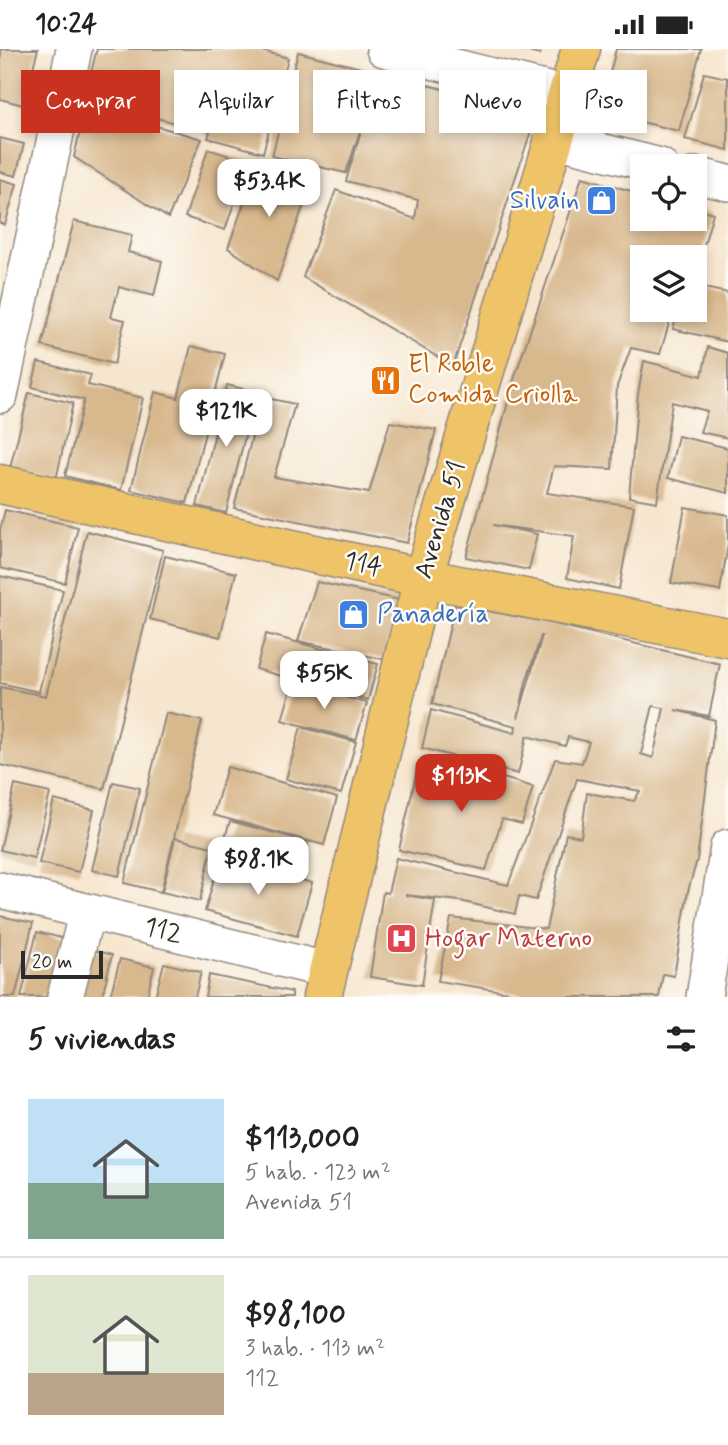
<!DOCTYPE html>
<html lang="es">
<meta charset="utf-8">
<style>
:root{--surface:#fff;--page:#f2f2f2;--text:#222;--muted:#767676;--line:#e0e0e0;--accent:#c8321e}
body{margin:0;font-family:Mynerve,sans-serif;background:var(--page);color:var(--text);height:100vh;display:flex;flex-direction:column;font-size:26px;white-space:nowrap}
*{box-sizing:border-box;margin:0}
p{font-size:23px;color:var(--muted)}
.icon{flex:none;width:38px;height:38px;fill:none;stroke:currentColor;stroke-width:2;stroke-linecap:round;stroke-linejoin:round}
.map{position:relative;height:948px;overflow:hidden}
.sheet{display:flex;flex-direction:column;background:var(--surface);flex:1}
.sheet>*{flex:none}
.banner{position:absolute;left:21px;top:21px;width:686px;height:63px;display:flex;gap:14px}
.controls{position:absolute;left:630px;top:105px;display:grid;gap:14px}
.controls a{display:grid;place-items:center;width:77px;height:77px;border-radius:0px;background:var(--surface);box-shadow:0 4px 10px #0003;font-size:35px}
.scale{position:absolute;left:21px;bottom:18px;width:82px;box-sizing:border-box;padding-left:7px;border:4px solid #2b2b2b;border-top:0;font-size:19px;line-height:24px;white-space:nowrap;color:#2b2b2b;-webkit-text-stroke:5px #fdfcf7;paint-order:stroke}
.price{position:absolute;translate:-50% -60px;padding:0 16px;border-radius:14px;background:#fff;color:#222;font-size:23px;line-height:46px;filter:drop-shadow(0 2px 4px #0008)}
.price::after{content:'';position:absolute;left:50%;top:42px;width:21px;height:16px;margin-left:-10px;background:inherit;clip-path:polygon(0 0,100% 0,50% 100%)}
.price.active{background:var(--accent);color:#fff}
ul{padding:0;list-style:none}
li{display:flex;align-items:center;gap:21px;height:175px;padding:0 28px}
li+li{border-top:2px solid var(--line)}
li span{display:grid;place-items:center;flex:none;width:196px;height:140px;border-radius:0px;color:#555}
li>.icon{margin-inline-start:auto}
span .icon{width:84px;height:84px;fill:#fffc;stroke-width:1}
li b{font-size:30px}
h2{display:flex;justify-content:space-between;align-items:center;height:84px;padding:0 28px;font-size:30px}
.chip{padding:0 24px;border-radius:0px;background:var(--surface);box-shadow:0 4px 10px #0003;font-size:24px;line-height:63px}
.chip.active{background:var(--accent);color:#fff}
.status{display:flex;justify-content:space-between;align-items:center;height:49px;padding:0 35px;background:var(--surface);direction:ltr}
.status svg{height:19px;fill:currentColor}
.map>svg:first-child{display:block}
.building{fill:#d8b88d;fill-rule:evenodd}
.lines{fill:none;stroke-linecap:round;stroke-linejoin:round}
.minor-casing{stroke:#91887d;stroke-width:38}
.major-casing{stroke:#91887d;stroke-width:41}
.minor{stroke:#fff;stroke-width:35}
.major{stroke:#efc469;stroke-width:38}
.labels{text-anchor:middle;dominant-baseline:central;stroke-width:5;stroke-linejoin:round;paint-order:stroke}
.shop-label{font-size:26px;fill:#366cbe;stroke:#fdfcf7;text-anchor:end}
.food-label{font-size:26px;fill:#c56008;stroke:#fdfcf7;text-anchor:start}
.street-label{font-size:26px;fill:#2b2b2b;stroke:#fdfcf7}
.health-label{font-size:26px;fill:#be3a42;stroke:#fdfcf7;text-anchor:start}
</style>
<div class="status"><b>10:24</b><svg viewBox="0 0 49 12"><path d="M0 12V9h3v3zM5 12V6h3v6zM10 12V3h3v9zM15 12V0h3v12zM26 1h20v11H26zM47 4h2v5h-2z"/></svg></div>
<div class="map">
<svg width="728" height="948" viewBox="0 0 728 948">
<rect width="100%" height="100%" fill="#fdfcf7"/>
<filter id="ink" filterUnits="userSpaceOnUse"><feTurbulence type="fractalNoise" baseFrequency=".0143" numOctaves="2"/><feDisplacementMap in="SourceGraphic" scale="14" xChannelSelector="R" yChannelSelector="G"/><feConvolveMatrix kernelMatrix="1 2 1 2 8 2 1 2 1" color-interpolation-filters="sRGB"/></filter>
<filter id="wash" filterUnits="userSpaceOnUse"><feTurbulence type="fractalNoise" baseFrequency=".00686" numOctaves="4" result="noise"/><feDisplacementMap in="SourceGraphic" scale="28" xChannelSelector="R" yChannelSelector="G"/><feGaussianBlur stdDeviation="1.57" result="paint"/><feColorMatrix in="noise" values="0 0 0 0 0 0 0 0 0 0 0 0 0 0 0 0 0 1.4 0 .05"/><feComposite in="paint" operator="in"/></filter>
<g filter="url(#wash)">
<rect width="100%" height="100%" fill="#f7e6cf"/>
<g id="blocks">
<path class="building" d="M1,0h37l-15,56 -23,-6z
M97,0h158l33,9 -25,95 -55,-15 2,-6 -126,-33z
M517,0h24l-1,6z
M616,0h85l-22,82 -79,-19z
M298,3l239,61 -84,253 -150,-89 33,-87 79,29 3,-19 -72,-19 25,-83 -25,75 -74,-17z
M704,24l24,5v72l-43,-11z
M86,57l116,33 -34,79 -94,-61z
M0,89l24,6 -8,32 -16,-4z
M208,100l40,13 -23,68 -40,-13z
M258,115l54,17 -35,100 -49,-33z
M582,128l60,17v25h53v-11l18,5 -17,61 -1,-17h-53v53h31l-13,44 -29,-6 -14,38 -5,83 -58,-3 -7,27 87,13 -15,83 -52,-11 7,-42 -81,-11 44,9 -8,36 -63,-13 49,-181z
M0,130l17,5 -12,41 -5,-2z
M74,172l58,14 -4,17 34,9 -8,35 -35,-9 -8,30 14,3 -11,44 -72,-18z
M695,237l33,7v49l-55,-13 5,-19h17z
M191,297l34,8 -38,149 -56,-13 24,-98 23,6z
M708,298l20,6v85l-28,-6 7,-21 -35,-9 -15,100 -28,-5 9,-103 6,-33 58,15z
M38,313l53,13 -3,10 55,13 -22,92 -56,-14 19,-76 -52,-13z
M227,336l29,7 -30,121 -29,-7z
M29,344l44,10 -17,77 -46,-12z
M262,348l33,7 -21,73 95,16 21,-71 46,8 -29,113 -173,-35z
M678,387l50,12v45l-60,-15z
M685,458l43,8v30l-8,46 -49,-8z
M5,461l73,17 -13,56 -65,-15v-38z
M87,482l76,19 -59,239 -104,-24v-78l46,9z
M165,507l71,17 -16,64 -70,-18z
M0,527l63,14 -24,102 -39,-9z
M317,533l83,18 -17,59 -85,-18z
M455,556l91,17 174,42 -11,52 -34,-6 40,10 -18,140 -9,31 -14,85 -11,-2 -4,23h-119l-102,-16 13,-63 95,11 20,-95 15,3 6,-44 47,8 6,-10 -63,-12 -41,121 -17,-4 -4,18 -55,-13 -55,-6 30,5 -13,85 -52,-8 13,-85 5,1 8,-35 112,27 47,-126 27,4 7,-21 -21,-5 -3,9 -38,-10 -9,38 -96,-26 9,-38 84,23 1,-7 -84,-22zM541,587h1l-24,82 8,-36zM653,657l11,2 -11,50 -12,-4z
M266,585l112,30 -10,36 -112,-31z
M293,634l74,20 -11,37 -74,-20z
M166,664l36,8 -41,171 -37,-9z
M301,678l55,15 -15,52 -55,-15z
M441,710l92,28 -11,37 -20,-5 -16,51 -87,-20 18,-80 20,3z
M227,718l110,31 -13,47 -111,-30z
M113,733l27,6 -21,88 -27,-6z
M15,736l35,8 -16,65 -34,-8z
M54,751l40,10 -15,62 -40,-9z
M230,772l78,21 -10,33 -78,-21z
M175,789l37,9 -12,54 -38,-9z
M220,809l92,25 -15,53 -92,-25z
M0,867l33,7 -18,74h-15z
M37,883l37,9 -14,56h-39z
M81,898l31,8 -10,42h-33z
M120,910l34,8 -7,30h-37z
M164,914l37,9 -6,25h-40z
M209,926l83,17v5h-87z"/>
</g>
</g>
<g filter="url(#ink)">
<use href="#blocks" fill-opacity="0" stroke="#91887d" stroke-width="2"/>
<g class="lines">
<defs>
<path id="minor" d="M384,0l184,46
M552,90l108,27
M695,126l33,8
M0,346l74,-346
M0,841l326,80
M65,948l22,-85
M704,948l24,-150"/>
<path id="major" d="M0,435l423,94 305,60
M322,948l101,-419 158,-529"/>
</defs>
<use href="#minor" class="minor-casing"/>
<use href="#major" class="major-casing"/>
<use href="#minor" class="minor"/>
<use href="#major" class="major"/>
</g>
</g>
<defs>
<symbol id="shop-square" viewBox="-11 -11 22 22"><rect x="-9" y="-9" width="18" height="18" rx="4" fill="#3f7fe0" stroke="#fdfcf7"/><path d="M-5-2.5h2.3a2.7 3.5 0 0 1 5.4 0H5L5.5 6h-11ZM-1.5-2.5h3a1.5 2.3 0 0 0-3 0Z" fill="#fff"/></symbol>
<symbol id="restaurant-square" viewBox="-11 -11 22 22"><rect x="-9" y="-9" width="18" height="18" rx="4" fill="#e8710a" stroke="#fdfcf7"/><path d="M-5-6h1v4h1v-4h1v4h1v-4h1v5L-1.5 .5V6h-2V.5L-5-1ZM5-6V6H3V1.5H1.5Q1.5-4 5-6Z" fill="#fff"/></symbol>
<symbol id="hospital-square" viewBox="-11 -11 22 22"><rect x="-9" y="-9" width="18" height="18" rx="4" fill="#e0444e" stroke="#fdfcf7"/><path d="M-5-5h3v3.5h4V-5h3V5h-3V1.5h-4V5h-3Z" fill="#fff"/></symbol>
</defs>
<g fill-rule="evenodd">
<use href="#shop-square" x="584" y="134" width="35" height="35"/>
<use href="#restaurant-square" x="368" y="314" width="35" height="35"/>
<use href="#shop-square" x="336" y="548" width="35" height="35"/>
<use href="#hospital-square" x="384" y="872" width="35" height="35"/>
</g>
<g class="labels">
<g class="shop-label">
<text x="579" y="152">Silvain</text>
<text x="377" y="566" text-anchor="start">Panadería</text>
</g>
<g class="food-label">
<text x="408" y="316">El Roble<tspan x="408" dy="30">Comida Criolla</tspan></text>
</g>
<g class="street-label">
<text transform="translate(441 471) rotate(-73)">Avenida 51</text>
<text transform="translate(363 516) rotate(13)">114</text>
<text transform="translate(163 882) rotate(14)">112</text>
</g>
<g class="health-label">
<text x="425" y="890">Hogar Materno</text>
</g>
</g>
</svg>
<div class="controls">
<a><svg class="icon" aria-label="locate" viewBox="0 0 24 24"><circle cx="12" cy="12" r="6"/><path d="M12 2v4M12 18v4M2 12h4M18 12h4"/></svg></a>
<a><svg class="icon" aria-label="layers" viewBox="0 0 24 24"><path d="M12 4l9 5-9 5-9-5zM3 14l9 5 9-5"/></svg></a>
</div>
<div class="scale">20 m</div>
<b class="price" style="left:269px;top:170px">$53.4K</b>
<b class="price" style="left:226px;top:400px">$121K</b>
<b class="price" style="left:324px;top:662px">$55K</b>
<b class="price active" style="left:461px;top:765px">$113K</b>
<b class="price" style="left:258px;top:848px">$98.1K</b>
<div class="banner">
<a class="chip active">Comprar</a>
<a class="chip">Alquilar</a>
<a class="chip">Filtros</a>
<a class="chip">Nuevo</a>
<a class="chip">Piso</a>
</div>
</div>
<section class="sheet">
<h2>5 viviendas<svg class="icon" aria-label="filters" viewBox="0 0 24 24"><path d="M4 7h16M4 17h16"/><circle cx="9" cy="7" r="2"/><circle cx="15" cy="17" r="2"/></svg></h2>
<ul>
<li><span style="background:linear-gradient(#bfe0f5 60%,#7fa58c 0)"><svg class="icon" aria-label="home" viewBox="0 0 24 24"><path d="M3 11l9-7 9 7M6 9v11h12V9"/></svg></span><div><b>$113,000</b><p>5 hab. · 123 m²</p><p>Avenida 51</p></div></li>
<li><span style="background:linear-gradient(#dfe7d0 70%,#b9a48a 0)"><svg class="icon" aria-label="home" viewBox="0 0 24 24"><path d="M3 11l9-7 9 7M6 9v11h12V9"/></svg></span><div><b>$98,100</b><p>3 hab. · 113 m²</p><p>112</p></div></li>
</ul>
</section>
